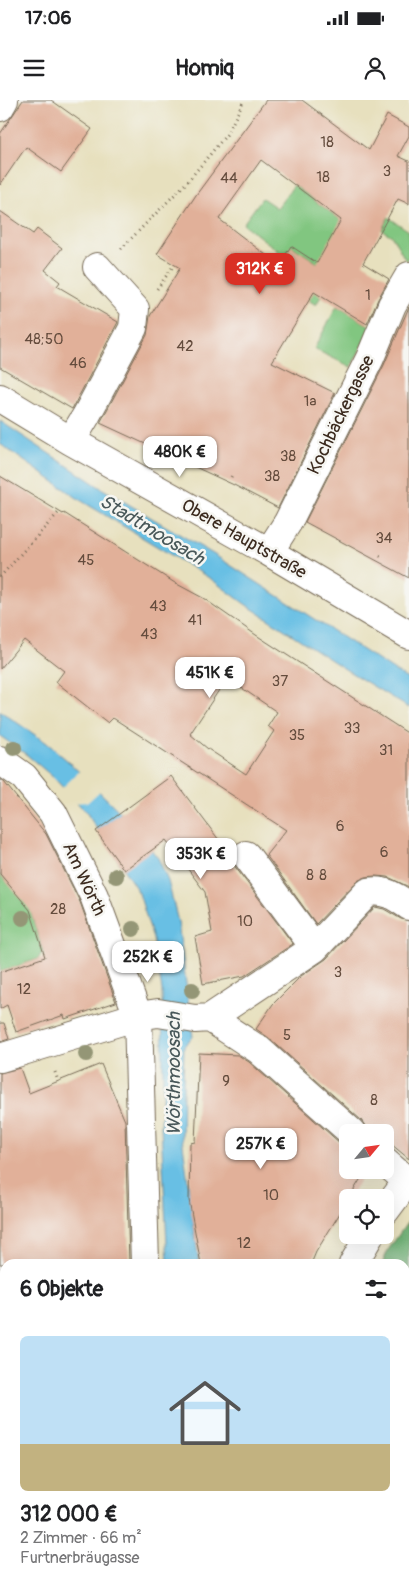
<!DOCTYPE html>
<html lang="de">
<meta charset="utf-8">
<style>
:root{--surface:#fff;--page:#f6f6f6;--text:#202124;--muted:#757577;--accent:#d93025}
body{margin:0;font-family:Pangolin,sans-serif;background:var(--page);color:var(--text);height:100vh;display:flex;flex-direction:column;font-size:19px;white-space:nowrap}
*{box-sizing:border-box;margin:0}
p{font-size:16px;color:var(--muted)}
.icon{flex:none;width:28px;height:28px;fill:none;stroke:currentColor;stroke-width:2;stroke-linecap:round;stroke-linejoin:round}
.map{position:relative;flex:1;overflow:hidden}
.drawer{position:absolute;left:0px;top:1159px;width:410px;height:336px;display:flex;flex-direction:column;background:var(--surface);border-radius:15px 15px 0 0;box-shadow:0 5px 20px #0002}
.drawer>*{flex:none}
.needle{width:32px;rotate:61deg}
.tools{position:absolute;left:339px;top:1024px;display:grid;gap:10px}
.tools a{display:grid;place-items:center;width:55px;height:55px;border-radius:8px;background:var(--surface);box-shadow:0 5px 20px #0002;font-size:25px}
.price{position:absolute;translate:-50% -42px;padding:0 11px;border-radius:10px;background:#fff;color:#222;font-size:16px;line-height:32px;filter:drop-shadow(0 1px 2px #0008)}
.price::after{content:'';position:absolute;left:50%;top:30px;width:15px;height:11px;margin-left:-8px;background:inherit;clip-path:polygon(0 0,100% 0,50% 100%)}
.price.current{background:var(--accent);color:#fff}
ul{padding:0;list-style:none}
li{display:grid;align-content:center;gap:10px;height:265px;padding:0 20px}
li span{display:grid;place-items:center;height:155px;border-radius:8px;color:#555}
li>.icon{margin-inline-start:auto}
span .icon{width:90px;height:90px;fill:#fffc;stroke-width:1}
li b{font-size:21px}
h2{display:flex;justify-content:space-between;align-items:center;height:60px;padding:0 20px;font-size:21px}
.status{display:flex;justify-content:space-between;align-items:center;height:35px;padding:0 25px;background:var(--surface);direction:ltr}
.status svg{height:14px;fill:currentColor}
header{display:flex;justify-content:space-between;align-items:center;height:65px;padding:0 20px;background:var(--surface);font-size:22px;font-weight:700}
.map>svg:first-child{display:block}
.green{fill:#81c680;stroke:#5e784f}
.forest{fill:#68ab6e;stroke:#526a46}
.water{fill:#67bfe4;stroke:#517481}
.pier{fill:#e7e0be}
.building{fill:#e1b099;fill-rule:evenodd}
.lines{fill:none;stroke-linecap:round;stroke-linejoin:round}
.minor-casing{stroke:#776a56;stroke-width:30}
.path{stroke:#776a56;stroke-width:3;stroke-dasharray:1 4;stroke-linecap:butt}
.minor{stroke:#fff;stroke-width:28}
.tree{fill:#949676}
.labels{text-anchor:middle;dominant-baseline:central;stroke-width:5;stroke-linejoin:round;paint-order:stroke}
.number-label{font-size:15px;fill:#644c3d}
.street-label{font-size:18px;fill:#3b2a1e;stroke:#f6f6f2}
.water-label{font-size:19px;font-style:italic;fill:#485759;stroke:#f6f6f2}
</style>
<div class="status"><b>17:06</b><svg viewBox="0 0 49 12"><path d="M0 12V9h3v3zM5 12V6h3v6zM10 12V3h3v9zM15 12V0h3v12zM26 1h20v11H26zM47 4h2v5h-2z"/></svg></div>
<header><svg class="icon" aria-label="menu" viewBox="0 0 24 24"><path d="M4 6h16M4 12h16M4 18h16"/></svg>Homiq<svg class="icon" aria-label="person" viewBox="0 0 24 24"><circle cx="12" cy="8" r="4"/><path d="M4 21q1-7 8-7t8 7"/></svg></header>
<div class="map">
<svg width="409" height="1494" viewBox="0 0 409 1494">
<rect width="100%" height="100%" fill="#f6f6f2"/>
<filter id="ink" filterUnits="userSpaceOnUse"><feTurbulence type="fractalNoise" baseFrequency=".02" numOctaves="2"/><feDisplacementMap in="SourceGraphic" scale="10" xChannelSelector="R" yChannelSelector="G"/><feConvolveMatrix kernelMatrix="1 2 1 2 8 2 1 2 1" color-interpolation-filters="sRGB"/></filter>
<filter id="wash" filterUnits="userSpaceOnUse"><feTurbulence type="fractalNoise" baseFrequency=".0096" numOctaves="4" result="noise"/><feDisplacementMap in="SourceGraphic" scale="20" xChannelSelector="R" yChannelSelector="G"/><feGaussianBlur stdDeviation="1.12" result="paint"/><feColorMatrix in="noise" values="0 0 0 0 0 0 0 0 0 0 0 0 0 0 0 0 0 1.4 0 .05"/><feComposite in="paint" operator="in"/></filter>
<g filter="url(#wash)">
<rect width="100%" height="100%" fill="#e7e0be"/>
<path class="green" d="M294,85l47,35 4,33 -29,52 -43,-28 46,-13 -27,-18 -7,10 -42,-32 19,-26 15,10z
M388,117l21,14v25l-3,5 -14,-25 -10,-6z
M337,206l35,21 -21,40 -37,-18z
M0,774l14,16 8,-5 21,66 -5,8 -38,13z"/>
<path class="forest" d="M409,1120v73l-4,11v-40h-23l6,-14z
M312,1490h82l2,4h-105z"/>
<path class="water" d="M0,321l101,67 112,66 196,126v28l-64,-39 -100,-65 -34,-25 -131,-79 -80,-56z
M0,611l47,32 22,19 52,51 37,45 10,23 10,41 15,115 -9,9 -2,91 17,127h-31l-7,-137 2,-50 -1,-87 -9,-51 -14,-46 -53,-81 -32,-34 -27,-23 -27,-19z
M0,1428l5,8v54l-5,1z"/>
<path class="pier" d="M81,670l20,20 -13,12 -14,1 -13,-14z"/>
<g id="blocks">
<path class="building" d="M23,0h28l41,29 -31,43 -35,-25 -26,38v-51z
M266,0h36l67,50 18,-35 22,12v9l-11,20 11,5v43l-11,-5 -35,64 26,16 -11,20 -11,25 -53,-32 -42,70 63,31 -57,115 -44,-23 -134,-62 47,-88 3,-19 30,-48 -23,-14 39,-59zM261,60l80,60 -24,43 -26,-17 -12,19 -60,-46z
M0,111l33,23 4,-5 25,19 -17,22 15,12 -3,4 61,36 -46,87 -72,-42z
M409,207v271l-104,-56 79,-157z
M0,376l63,38 1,-1 111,70 28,15 53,37 153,99v153l-21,-10 -13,-1 -9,1 -9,4 -41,43 -50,-69 20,-25 -173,-112 -5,5 -52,-41 8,-11 -40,-31 -24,29zM227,578l50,34 -9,14 6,5 -28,43 -38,-25 -18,-15z
M171,676l60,80 2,8 60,80 -49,32 -41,8 -8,-47 17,-5 -7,-40 -39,-52 -42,30 -28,-39z
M0,679l4,3 42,52 34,68 36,100 -51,17 -1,-4 -48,17 -9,-27 -7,4v-37l45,-15 -15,-47 -30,-36z
M375,807l9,2 17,10 8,2v238l-24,-20v-7h-19v-5l-5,-7 -92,-82 -13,-9 17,-25 28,-28 25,-17z
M0,923h4l5,16 -9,3z
M199,953l39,2 11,7 92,82 7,3v23h18l-17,28h-1v2l-32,52 -5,12h-110l-12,-64 1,-57 5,-1z
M101,964l24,57 4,143h-129v-191l20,-5 9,25z"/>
</g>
</g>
<g filter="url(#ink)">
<use href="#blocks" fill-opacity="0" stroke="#776a56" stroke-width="1"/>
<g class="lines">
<defs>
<path id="minor" d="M0,7l4,-7
M0,298l71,43 198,111 140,83
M71,341l15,-25 47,-88 2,-19 -38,-42
M269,452l19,-30 82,-164 22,-53 17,-29
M0,660l24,17 29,36 41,83 44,120 7,248
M246,755l69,93
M210,918l49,32 92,82
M0,958l138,-42 20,-3 37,6 15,-1 105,-70 53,-56c17,-3 28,5 41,14
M385,1062l22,19
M385,1111l24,-32
M353,1164l17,-29
M39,1494l9,-4"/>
</defs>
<use href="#minor" class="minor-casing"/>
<path class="path" d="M121,149l67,-68 39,-47 17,-34
M157,189l17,-24
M231,377l2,-4
M380,456l3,2
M0,477l60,-66
M55,972l3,9
M405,1278l4,-17
M405,1322l4,2
M0,1354l5,8
M405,1417l4,-2
M405,1461l4,-7
M405,1479l4,12"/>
<use href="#minor" class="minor"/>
</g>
<g class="tree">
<circle cx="14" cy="648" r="8"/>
<circle cx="116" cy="776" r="8"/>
<circle cx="23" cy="818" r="8"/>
<circle cx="133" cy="829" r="8"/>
<circle cx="192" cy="890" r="8"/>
<circle cx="86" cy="954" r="8"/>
</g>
</g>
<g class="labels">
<g class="number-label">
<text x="327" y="42">18</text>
<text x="387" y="71">3</text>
<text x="323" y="77">18</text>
<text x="229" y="78">44</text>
<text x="368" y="195">1</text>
<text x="44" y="239">48;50</text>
<text x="185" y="246">42</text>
<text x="78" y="263">46</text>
<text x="310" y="301">1a</text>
<text x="288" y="356">38</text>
<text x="272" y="376">38</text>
<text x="384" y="438">34</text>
<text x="86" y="460">45</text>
<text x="158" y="506">43</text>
<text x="195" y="520">41</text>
<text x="149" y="534">43</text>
<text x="280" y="581">37</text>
<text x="352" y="628">33</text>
<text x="297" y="635">35</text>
<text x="386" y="650">31</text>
<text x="340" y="726">6</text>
<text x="384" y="752">6</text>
<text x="310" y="775">8</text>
<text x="323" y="775">8</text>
<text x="58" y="809">28</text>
<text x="245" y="821">10</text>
<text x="338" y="872">3</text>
<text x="24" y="889">12</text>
<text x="287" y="935">5</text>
<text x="226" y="981">9</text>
<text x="374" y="1000">8</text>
<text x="271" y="1095">10</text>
<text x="244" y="1143">12</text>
</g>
<g class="street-label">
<text transform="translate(341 315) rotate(-64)">Kochbäckergasse</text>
<text transform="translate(244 439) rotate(30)">Obere Hauptstraße</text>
<text transform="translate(84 779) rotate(65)">Am Wörth</text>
</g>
<g class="water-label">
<text transform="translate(152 430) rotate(31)">Stadtmoosach</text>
<text transform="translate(174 974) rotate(-90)">Wörthmoosach</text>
</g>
</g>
</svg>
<div class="tools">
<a><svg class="needle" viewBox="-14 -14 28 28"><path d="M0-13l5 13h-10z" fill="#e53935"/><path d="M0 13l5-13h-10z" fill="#757577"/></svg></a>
<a><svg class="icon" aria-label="locate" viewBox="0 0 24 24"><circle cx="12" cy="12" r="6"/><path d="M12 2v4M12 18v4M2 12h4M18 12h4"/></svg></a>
</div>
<b class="price current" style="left:260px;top:195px">312K €</b>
<b class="price" style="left:180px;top:378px">480K €</b>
<b class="price" style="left:210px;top:599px">451K €</b>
<b class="price" style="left:201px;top:780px">353K €</b>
<b class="price" style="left:148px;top:883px">252K €</b>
<b class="price" style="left:261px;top:1070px">257K €</b>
<section class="drawer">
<h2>6 Objekte<svg class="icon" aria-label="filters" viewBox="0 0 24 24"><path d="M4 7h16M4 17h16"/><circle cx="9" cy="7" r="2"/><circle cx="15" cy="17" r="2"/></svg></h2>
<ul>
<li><span style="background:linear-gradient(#bfe0f5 70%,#c2b280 0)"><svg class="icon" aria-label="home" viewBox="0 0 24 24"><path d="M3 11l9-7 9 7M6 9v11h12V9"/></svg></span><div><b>312 000 €</b><p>2 Zimmer · 66 m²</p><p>Furtnerbräugasse</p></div></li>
</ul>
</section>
</div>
